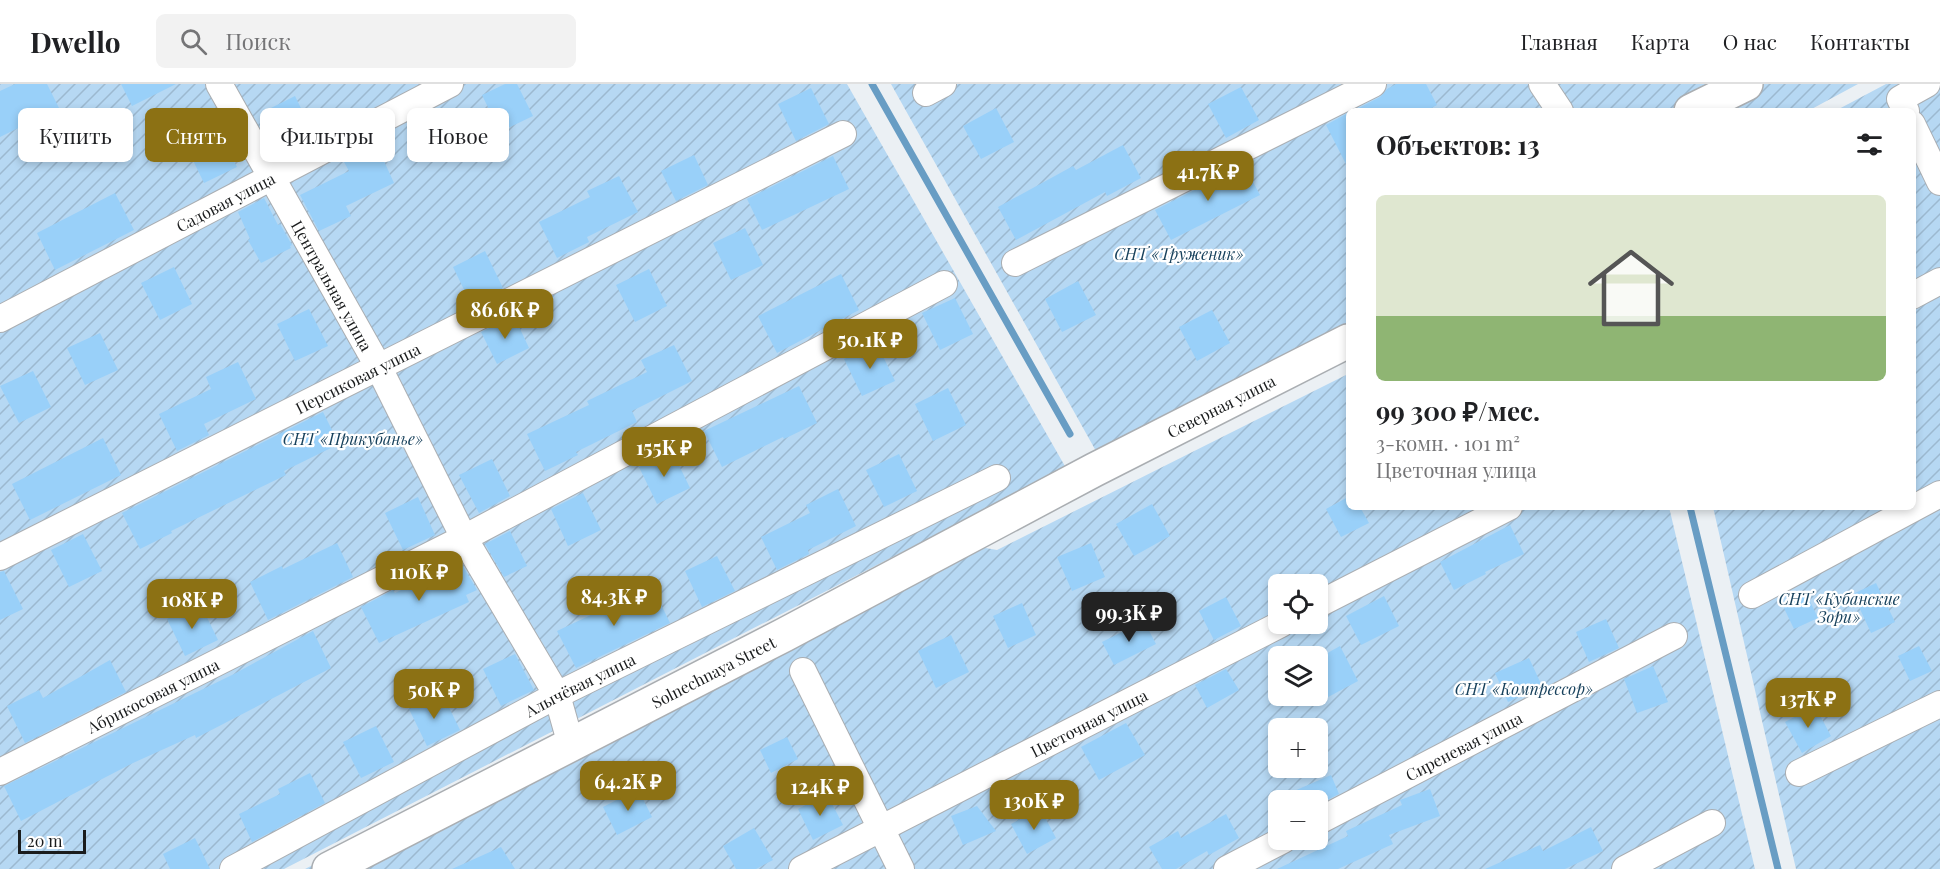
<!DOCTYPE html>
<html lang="ru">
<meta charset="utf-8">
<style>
:root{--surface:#fff;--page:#f2f2f2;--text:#202124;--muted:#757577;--line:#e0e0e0;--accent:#8c7114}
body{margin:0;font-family:"Playfair Display",serif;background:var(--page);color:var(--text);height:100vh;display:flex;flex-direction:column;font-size:22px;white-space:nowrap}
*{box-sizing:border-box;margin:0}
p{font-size:20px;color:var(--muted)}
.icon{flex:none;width:33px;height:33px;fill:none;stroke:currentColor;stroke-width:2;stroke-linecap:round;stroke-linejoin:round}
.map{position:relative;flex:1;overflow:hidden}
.details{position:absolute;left:1346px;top:24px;width:570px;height:402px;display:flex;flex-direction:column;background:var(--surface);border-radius:9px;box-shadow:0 3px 9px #0003}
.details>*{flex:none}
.banner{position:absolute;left:18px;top:24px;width:570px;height:54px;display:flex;gap:12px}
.controls{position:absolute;left:1268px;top:490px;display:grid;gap:12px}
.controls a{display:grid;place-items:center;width:60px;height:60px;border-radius:9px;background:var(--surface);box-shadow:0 3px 9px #0003;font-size:30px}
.scale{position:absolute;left:18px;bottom:15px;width:68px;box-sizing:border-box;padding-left:6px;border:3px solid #1a1c1d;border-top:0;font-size:16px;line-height:21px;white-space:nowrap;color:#1a1c1d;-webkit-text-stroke:4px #fff;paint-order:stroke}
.price{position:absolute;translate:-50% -51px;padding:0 14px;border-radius:12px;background:var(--accent);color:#fff;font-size:20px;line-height:39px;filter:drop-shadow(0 2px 3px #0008)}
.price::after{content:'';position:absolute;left:50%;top:36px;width:18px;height:14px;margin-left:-9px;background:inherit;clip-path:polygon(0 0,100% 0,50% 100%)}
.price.on{background:#222;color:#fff}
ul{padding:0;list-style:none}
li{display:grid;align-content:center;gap:12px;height:318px;padding:0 30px}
li span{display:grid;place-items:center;height:186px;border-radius:9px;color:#555}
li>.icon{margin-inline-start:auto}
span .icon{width:108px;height:108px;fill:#fffc;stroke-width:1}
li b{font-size:26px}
h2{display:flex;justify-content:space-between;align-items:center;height:72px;padding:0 30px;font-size:26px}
.chip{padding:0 21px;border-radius:9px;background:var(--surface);box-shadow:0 3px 9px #0003;font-size:21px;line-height:54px}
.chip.on{background:var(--accent);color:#fff}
header{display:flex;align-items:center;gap:36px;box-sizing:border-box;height:84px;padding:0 30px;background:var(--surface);border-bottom:2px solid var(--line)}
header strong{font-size:28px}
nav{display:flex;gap:33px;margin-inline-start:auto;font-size:21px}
.search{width:420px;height:54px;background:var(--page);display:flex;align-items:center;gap:15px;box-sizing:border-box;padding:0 21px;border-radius:9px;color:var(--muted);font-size:22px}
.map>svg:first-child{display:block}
.garden{fill:url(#garden-furrows);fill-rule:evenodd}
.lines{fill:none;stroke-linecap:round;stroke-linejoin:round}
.stream{stroke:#689dc4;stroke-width:7}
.building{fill:#99d0f9}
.street-casing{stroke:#aaaeb2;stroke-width:28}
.secondary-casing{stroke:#aaaeb2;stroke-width:36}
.street{stroke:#fff;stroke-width:26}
.secondary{stroke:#fff;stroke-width:33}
.labels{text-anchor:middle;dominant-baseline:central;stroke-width:4.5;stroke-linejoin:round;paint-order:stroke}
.street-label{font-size:16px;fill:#1a1c1d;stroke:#fff}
.park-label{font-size:16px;font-style:italic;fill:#17415c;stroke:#fff}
</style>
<header>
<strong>Dwello</strong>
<div class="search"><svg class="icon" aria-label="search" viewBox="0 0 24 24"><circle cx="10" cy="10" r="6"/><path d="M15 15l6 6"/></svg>Поиск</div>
<nav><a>Главная</a><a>Карта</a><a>О нас</a><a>Контакты</a></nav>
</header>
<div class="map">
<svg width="1940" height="785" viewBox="0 0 1940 785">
<defs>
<pattern id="garden-furrows" width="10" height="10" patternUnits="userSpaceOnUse" patternTransform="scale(1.5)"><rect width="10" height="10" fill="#b6d8f3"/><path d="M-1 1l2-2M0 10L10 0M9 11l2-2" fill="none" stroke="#9cb9d0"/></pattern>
</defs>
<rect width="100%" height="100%" fill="#ebf0f4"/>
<path class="garden" d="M0,0h847l219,384 -782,401h-284z
M891,0h967l-50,27h-460v247l-237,120z
M1886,0h54v785h-144l-83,-362h199v-396h-77z
M1348,290v133h321l86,362h-1450l641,-328 51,9zM1278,501h39v39h-39zM1278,573h39v39h-39zM1278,645h39v39h-39zM1278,717h39v39h-39z"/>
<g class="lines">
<path class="stream" d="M872,0l198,350
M1690,423l88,362"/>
</g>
<path class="building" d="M15,0h32l12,24 -59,29v-46z
M121,0h55l-44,22z
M505,0h12l16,32 -33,16 -18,-37z
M1396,0h30l11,21 -11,6h-73l27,-14 7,-8z
M1241,3l18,33 -33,18 -18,-34z
M811,4l18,36 -33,17 -18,-37z
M295,12l18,37 -32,16 -18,-37z
M996,24l18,34 -33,17 -18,-33z
M1348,29v55l-22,-43z
M219,47l18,36 -33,16 -18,-37z
M1123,61l18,33 -34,18 -2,-4 -89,48 -18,-33 75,-41 3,4z
M377,62l17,37 -48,23 5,10 -32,15 -19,-36 49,-24 -5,-9z
M694,71l14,30 -32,16 -15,-30z
M833,72l16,33 -87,41 -15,-31z
M1244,81l16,30 -89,45 -16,-30z
M619,92l19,36 -51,25 2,5 -32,16 -18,-36 51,-25 -3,-6z
M115,109l19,37 -79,40 -18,-37z
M264,114l14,27 2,-1 12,21 -2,1 1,2 -30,15 -13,-23 2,-1 -12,-27z
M745,144l18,37 -32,15 -18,-37z
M485,167l18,37 -32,16 -18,-37z
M174,183l18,37 -32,16 -19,-37z
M649,185l18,37 -32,16 -19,-37z
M841,190l18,36 -82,43 -19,-37z
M1078,197l18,34 -34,17 -17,-33z
M955,214l18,36 -33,16 -18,-37z
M309,225l19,37 -33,15 -18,-37z
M1212,226l18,33 -33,18 -18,-34z
M514,232l15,32 -32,16 -16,-32z
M100,249l18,37 -33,15 -18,-37z
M877,260l18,37 -33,15 -18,-37z
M674,261l18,36 -60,30 5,11 -61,30 2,3 -33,16 -18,-37 62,-29 -2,-4 60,-29 -6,-12z
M238,278l18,37 -52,25 5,11 -32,16 -18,-37 52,-25 -5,-12z
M33,287l18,36 -32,16 -19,-37z
M799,302l18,37 -33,16 -1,-2 -61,30 -18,-36z
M948,304l18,37 -33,16 -18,-37z
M323,328l16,32 -55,27 2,4 -115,56 1,2 -32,16 -18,-36z
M103,354l18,37 -91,45 -18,-36z
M672,367l18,37 -33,16 -18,-37z
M899,370l18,37 -33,16 -18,-37z
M492,375l18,37 -31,17 -20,-38z
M838,405l18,37 -48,24 1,4 -32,16 -16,-33 49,-24 -4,-8z
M583,409l18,37 -33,16 -17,-37z
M418,413l17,38 -32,15 -18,-37z
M1348,413v10h12l9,16 -28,14 -15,-28z
M1152,420l18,32 -36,20 -18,-32z
M1510,441l14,29 -39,18 1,2 -32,16 -14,-28z
M510,447l17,35 -23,11 -19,-33z
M83,450l19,37 -33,16 -18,-37z
M337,459l16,34 -85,43 -18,-38 32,-16 1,3z
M1091,459l14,34 -33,14 -15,-34z
M717,472l18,35 -33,16 -17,-36z
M460,477l17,29 -11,5 3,7 -90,41 -18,-36 32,-17 2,3z
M4,487l19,38 -23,11v-48z
M1876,499l19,39 -24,11 -18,-39z
M652,502l18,37 -94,45 -19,-37z
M1806,509l12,25 -24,11 -12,-25z
M1384,512l15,30 -38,19 -15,-29z
M1226,513l15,29 -27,14 -15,-29z
M200,519l18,37 -33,16 -18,-37z
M1022,519l14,32 -28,13 -15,-32z
M1606,535l13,29 -30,14 -13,-30z
M1144,537l12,23 -42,21 -12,-23z
M313,547l18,37 -135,70 -1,-3 -62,28 -112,58 -17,-35 230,-112z
M951,551l18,37 -33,16 -18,-37z
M1340,562l18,35 -41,22v-44z
M1919,562l13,25 -22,10 -12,-25z
M515,570l19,36 -33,16 -18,-37z
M1529,574l13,28 -34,16 -13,-29z
M110,576l16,32 -101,51 -18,-37 32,-16 4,8z
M1653,582l15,36 -31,11 -13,-34z
M1226,585l13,21 -32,18 -12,-23z
M442,609l18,37 -33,16 -18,-37z
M1815,622l16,30 -29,17 -17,-31z
M1126,639l19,32 -46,25 -18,-33z
M376,642l18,36 -33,16 -18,-36z
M787,653l11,22 -27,14 -11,-23z
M310,689l15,30 -73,39 -13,-28 41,-20 -2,-5z
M1331,691l8,19 -22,11v-4h-46z
M638,705l14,28 -35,18 -14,-28z
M1430,705l10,27 -51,19 4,9 -55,25h-61l71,-33 -2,-5 56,-26 -2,-5z
M827,710l16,31 -30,15 -15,-31z
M977,722l19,25 -33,14 -12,-29z
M1040,724l16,30 -29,16 -16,-30z
M1226,730l13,24 -30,17 -2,-4 -31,18h-14l-13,-22 29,-16 3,7z
M1591,743l12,24 -38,18h-80l55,-24 3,6z
M754,744l19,32 -17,9h-20l-13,-23z
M195,754l15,31h-40l-7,-15z
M501,763l14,22h-63z"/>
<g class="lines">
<defs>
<g id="street">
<path id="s1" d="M219,0l159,282 86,172 93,157 14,50"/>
<path d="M1542,0l18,27"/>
<path d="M926,9l17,-9"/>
<path d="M1906,27l-6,-12 27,-15"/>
<path d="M1912,40l28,58"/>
<path d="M1015,179l358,-179"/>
<path d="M1912,212l28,-15"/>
<path id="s2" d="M0,235l450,-235"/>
<path id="s3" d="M0,473l843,-423"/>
<path d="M1752,511l188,-101"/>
<path d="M1317,521l192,-98"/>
<path d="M803,587l98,198"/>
<path id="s4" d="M0,688l464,-234 480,-254"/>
<path d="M1799,689l141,-69"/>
<path id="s5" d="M1317,738l357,-186"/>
<path id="s6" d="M233,785l324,-174 440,-217"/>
<path id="s7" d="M802,785l479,-245"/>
<path d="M1227,785l56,-29"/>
<path d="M1625,785l87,-46"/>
</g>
<g id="secondary">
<path d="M1691,27l55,-27"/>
<path id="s8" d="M329,785l455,-234 310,-165 254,-129"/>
</g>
</defs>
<use href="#street" class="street-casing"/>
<use href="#secondary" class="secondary-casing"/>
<use href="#street" class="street"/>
<use href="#secondary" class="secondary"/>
</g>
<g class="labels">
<g class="street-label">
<text stroke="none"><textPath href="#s2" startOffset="254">Садовая улица</textPath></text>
<text stroke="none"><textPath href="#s1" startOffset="231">Центральная улица</textPath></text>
<text stroke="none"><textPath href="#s3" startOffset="400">Персиковая улица</textPath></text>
<text stroke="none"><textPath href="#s8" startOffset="1005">Северная улица</textPath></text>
<text stroke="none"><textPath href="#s8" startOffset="432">Solnechnaya Street</textPath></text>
<text stroke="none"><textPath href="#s6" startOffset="393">Алычёвая улица</textPath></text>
<text stroke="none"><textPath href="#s4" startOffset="171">Абрикосовая улица</textPath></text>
<text stroke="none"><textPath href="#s7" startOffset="322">Цветочная улица</textPath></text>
<text stroke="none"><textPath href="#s5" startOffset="165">Сиреневая улица</textPath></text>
</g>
<g class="park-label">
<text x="1179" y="169">СНТ «Труженик»</text>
<text x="353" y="354">СНТ «Прикубанье»</text>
<text x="1839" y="514">СНТ «Кубанские<tspan x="1839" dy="18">Зори»</tspan></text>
<text x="1524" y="604">СНТ «Компрессор»</text>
</g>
</g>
</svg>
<div class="controls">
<a><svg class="icon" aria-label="locate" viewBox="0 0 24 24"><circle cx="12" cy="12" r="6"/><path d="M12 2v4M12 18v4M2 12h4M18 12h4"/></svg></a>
<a><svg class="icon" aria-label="layers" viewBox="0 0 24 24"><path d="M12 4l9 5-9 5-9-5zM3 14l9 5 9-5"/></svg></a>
<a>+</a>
<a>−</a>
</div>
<div class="scale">20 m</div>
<b class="price" style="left:1208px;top:118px">41.7K ₽</b>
<b class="price" style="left:505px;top:256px">86.6K ₽</b>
<b class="price" style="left:870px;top:286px">50.1K ₽</b>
<b class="price" style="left:664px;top:394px">155K ₽</b>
<b class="price" style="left:419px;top:518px">110K ₽</b>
<b class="price" style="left:614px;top:543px">84.3K ₽</b>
<b class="price" style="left:192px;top:546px">108K ₽</b>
<b class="price on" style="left:1129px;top:559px">99.3K ₽</b>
<b class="price" style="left:434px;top:636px">50K ₽</b>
<b class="price" style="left:1808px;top:645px">137K ₽</b>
<b class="price" style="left:628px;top:728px">64.2K ₽</b>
<b class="price" style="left:820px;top:733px">124K ₽</b>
<b class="price" style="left:1034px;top:747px">130K ₽</b>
<div class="banner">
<a class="chip">Купить</a>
<a class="chip on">Снять</a>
<a class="chip">Фильтры</a>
<a class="chip">Новое</a>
</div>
<section class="details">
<h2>Объектов: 13<svg class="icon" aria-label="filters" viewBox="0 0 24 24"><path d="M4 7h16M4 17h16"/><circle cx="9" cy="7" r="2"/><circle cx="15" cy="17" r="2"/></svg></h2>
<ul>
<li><span style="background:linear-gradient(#dfe7d0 65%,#8fb573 0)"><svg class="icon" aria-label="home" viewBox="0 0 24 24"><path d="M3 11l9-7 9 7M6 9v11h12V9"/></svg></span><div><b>99 300 ₽/мес.</b><p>3-комн. · 101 m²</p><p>Цветочная улица</p></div></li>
</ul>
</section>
</div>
